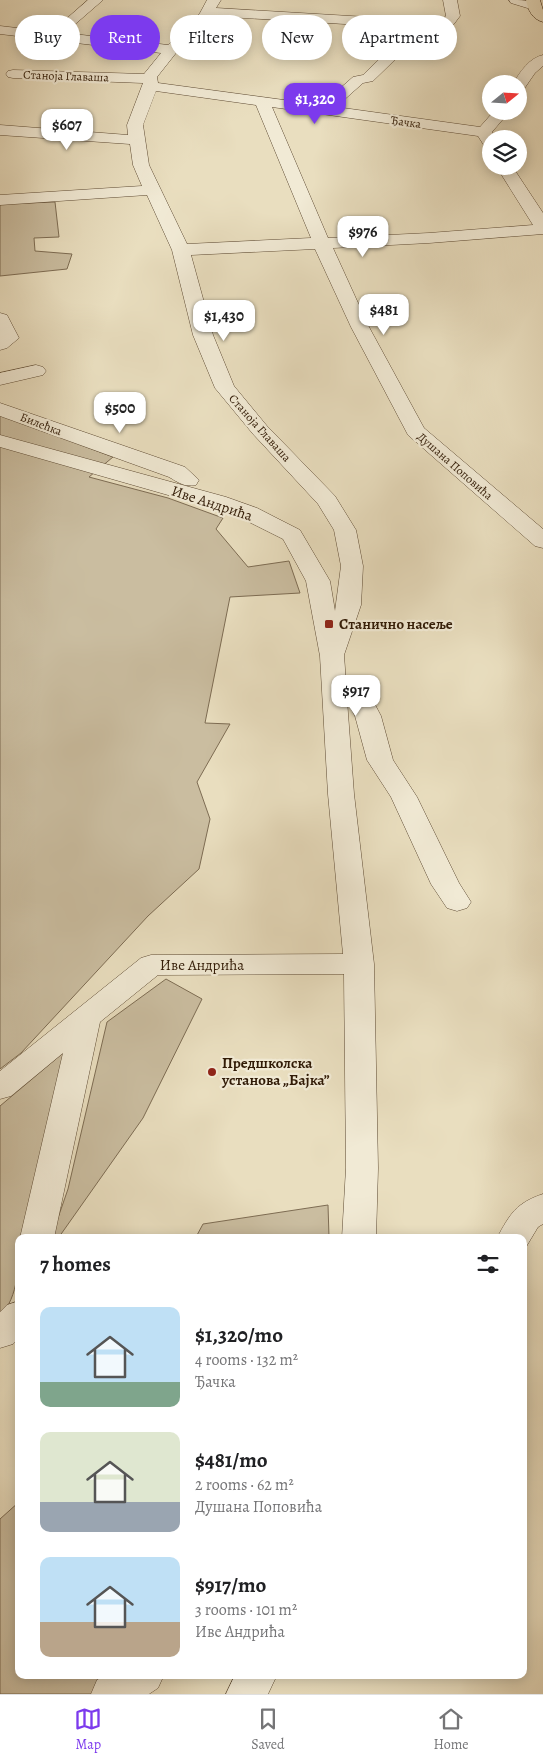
<!DOCTYPE html>
<meta charset="utf-8">
<style>
:root{--surface:#fff;--page:#f6f6f6;--text:#202124;--muted:#757577;--line:#e0e0e0;--accent:#7c3aed}
body{margin:0;font-family:Alegreya,serif;background:var(--page);color:var(--text);height:100vh;display:flex;flex-direction:column;font-size:19px;white-space:nowrap}
*{box-sizing:border-box;margin:0}
p{font-size:16px;color:var(--muted)}
.icon{flex:none;width:28px;height:28px;fill:none;stroke:currentColor;stroke-width:2;stroke-linecap:round;stroke-linejoin:round}
.map{position:relative;flex:1;overflow:hidden}
.drawer{position:absolute;left:15px;top:1234px;width:512px;height:445px;display:flex;flex-direction:column;background:var(--surface);border-radius:10px;box-shadow:0 2px 12px #0003}
.drawer>*{flex:none}
.banner{position:absolute;left:15px;top:15px;width:514px;height:45px;display:flex;gap:10px}
.needle{width:32px;rotate:72deg}
.buttons{position:absolute;left:482px;top:75px;display:grid;gap:10px}
.buttons a{display:grid;place-items:center;width:45px;height:45px;border-radius:50%;background:var(--surface);box-shadow:0 2px 12px #0003;font-size:25px}
.price{position:absolute;translate:-50% -42px;padding:0 11px;border-radius:10px;background:#fff;color:#222;font-size:16px;line-height:32px;filter:drop-shadow(0 1px 2px #0008)}
.price::after{content:'';position:absolute;left:50%;top:30px;width:15px;height:11px;margin-left:-8px;background:inherit;clip-path:polygon(0 0,100% 0,50% 100%)}
.price.on{background:var(--accent);color:#fff}
ul{padding:0;list-style:none}
li{display:flex;align-items:center;gap:15px;height:125px;padding:0 25px}
li span{display:grid;place-items:center;flex:none;width:140px;height:100px;border-radius:10px;color:#555}
li>.icon{margin-inline-start:auto}
span .icon{width:60px;height:60px;fill:#fffc;stroke-width:1}
li b{font-size:21px}
h2{display:flex;justify-content:space-between;align-items:center;height:60px;padding:0 25px;font-size:21px}
.tag{padding:0 18px;border-radius:22px;background:var(--surface);box-shadow:0 2px 12px #0003;font-size:18px;line-height:45px}
.tag.on{background:var(--accent);color:#fff}
.tab-bar{display:flex;justify-content:space-around;align-items:center;height:70px;border-top:1px solid var(--line);background:var(--surface);font-size:14px;color:var(--muted)}
.tab-bar a{display:grid;justify-items:center;gap:2px}
.tab-bar .on{color:var(--accent)}
.map>svg:first-child{display:block}
.green{fill:#cabda0;stroke:#7d6c53}
.lines{fill:none;stroke-linecap:round;stroke-linejoin:round}
.minor-casing{stroke:#5e4b34;stroke-width:1}
.major-casing{stroke:#301a06;stroke-width:1}
.minor{fill:#f1ead5;fill-rule:evenodd}
.major{fill:#e9debf;fill-rule:evenodd}
.poi-dot{fill:#8f2418;stroke:#f1ead5;stroke-width:2}
.labels{text-anchor:middle;dominant-baseline:central;stroke-width:4.5;stroke-linejoin:round;paint-order:stroke}
.far-street-label{font-size:12px;fill:#301a06;stroke:#f1ead5}
.street-label{font-size:15px;fill:#301a06;stroke:#f1ead5}
.poi-label{font-size:15px;font-weight:bold;fill:#301a06;stroke:#f1ead5;text-anchor:start}
</style>
<div class="map">
<svg width="543" height="1694" viewBox="0 0 543 1694">
<rect width="100%" height="100%" fill="#e9debf"/>
<filter id="stains"><feTurbulence type="fractalNoise" baseFrequency=".004" numOctaves="4"/><feColorMatrix values="0 0 0 0 .2 0 0 0 0 .09 0 0 0 0 .02 0 0 0 .5 -.17"/></filter>
<radialGradient id="worn" r=".72"><stop offset=".6" stop-color="#630" stop-opacity="0"/><stop offset="1" stop-color="#630" stop-opacity=".3"/></radialGradient>
<path class="green" d="M55,202l4,35 -25,1 1,13 37,3 -5,15 -67,7v-72z
M0,414l113,43 -24,20 79,21 55,20 -7,11 32,38 41,-6 11,32 -70,4 -25,126 25,1 -33,58 13,37 -11,50 -51,47 -127,137 -21,16z
M166,979l36,20 -59,119 -84,119 -8,1 17,-49 39,-167z
M69,1048l-44,189 -6,1c0,25 0,59 -19,78v-210z
M328,1205l1,32h-133l7,-13z
M19,1502v173h101l-28,19h-92v-175z"/>
<g class="lines">
<defs>
<path id="minor" d="M88,0h15l-38,33 103,12 32,-32 7,-13h14l-5,8 218,13 7,-1 5,-4 -3,-16h14l3,16 -6,8 -10,4 -15,16 -22,4 -34,33 -10,2 -27,24 144,20 14,-16h16l-18,21 4,7h-5v10l-6,-2 -7,-11 -206,-29 56,131 101,-5 104,-8 -37,-59h16l31,47v21l-114,9 -96,5 36,79 55,101 119,101v19l-8,-2 -127,-111 -57,-108 -36,-78 -124,6 22,80 21,51 33,40 68,70 21,34 7,36 -2,39 -17,50 2,28 21,7 3,5 11,21 12,44 24,37 42,86 12,19 -4,6 -10,3 -10,-3 -16,-24 -40,-87 -24,-37 -12,-44 -8,-16 7,94 20,170 4,204 -2,70h-34l4,-70 -2,-194 -186,1 -58,47 -46,216h-34l43,-185 -52,43 -11,3v-28l141,-113 10,-3 192,-1 -15,-160 -8,-138 -14,-75 -23,-42 -42,-21 -31,-11 -210,-60v-12l226,62 31,11 43,22 30,51 5,30 6,-45 -7,-36 -16,-26 -65,-70 -38,-46 -22,-53 -21,-85 -25,-55 -147,10v-10l142,-9 -9,-21 -3,-21 -130,-9v-10l128,10 -1,-10 16,-42 -130,-5 -5,-1 -2,-3 2,-3 5,-1 131,4 17,-21 -161,-19v-8l51,6zM211,16l217,13 -9,9 -22,4 -34,33 -10,2 -32,28 -163,-22 -1,-6 19,-24zM156,91l100,14 55,133 -124,6 -38,-79 -6,-40z
M509,0c11,0 24,0 32,6l-7,4 -23,-7z
M543,55v11l-8,7 -11,16 -5,1v-6h-6c7,-12 16,-26 30,-29z
M0,313l7,2 12,23 -12,10 -7,2z
M36,365l7,2 3,4 -3,4 -43,10v-12z
M0,403l185,64 14,13 -3,5c-12,2 -17,-2 -27,-8l-169,-61z
M543,1194v30l-5,3 -12,20 -2,1v-10h-27c13,-24 19,-35 46,-44z
M19,1301v37l-6,6 -13,4v-36l7,-7z
M106,1675h58l-6,13 -9,6h-58l6,-14z
M235,1675h42l-9,19h-42z"/>
<path id="major" d="M526,0h14l3,10v12c-11,-3 -15,-12 -17,-22z"/>
</defs>
<use href="#minor" class="minor-casing"/>
<use href="#major" class="major-casing"/>
<use href="#minor" class="minor"/>
<use href="#major" class="major"/>
</g>
<g class="poi-dot">
<rect x="324" y="619" width="10" height="10" rx="2.5"/>
<circle cx="212" cy="1072" r="5"/>
</g>
<g class="labels">
<g class="far-street-label">
<text transform="translate(66 76) rotate(2)">Станоја Главаша</text>
<text transform="translate(406 122) rotate(8)">Ђачка</text>
<text transform="translate(41 424) rotate(21)">Билећка</text>
<text transform="translate(260 428) rotate(48)">Станоја Главаша</text>
<text transform="translate(455 466) rotate(41)">Душана Поповића</text>
</g>
<g class="street-label">
<text transform="translate(212 503) rotate(18)">Иве Андрића</text>
<text x="202" y="965">Иве Андрића</text>
</g>
<g class="poi-label">
<text x="339" y="624">Станично насеље</text>
<text x="222" y="1063">Предшколска<tspan x="222" dy="17">установа „Бајка”</tspan></text>
</g>
</g>
<rect width="100%" height="100%" filter="url(#stains)"/>
<rect width="100%" height="100%" fill="url(#worn)"/>
</svg>
<div class="buttons">
<a><svg class="needle" viewBox="-14 -14 28 28"><path d="M0-13l5 13h-10z" fill="#e53935"/><path d="M0 13l5-13h-10z" fill="#757577"/></svg></a>
<a><svg class="icon" aria-label="layers" viewBox="0 0 24 24"><path d="M12 4l9 5-9 5-9-5zM3 14l9 5 9-5"/></svg></a>
</div>
<b class="price on" style="left:315px;top:125px">$1,320</b>
<b class="price" style="left:67px;top:151px">$607</b>
<b class="price" style="left:363px;top:258px">$976</b>
<b class="price" style="left:384px;top:336px">$481</b>
<b class="price" style="left:224px;top:342px">$1,430</b>
<b class="price" style="left:120px;top:434px">$500</b>
<b class="price" style="left:356px;top:717px">$917</b>
<div class="banner">
<a class="tag">Buy</a>
<a class="tag on">Rent</a>
<a class="tag">Filters</a>
<a class="tag">New</a>
<a class="tag">Apartment</a>
</div>
<section class="drawer">
<h2>7 homes<svg class="icon" aria-label="filters" viewBox="0 0 24 24"><path d="M4 7h16M4 17h16"/><circle cx="9" cy="7" r="2"/><circle cx="15" cy="17" r="2"/></svg></h2>
<ul>
<li><span style="background:linear-gradient(#bfe0f5 75%,#7fa58c 0)"><svg class="icon" aria-label="home" viewBox="0 0 24 24"><path d="M3 11l9-7 9 7M6 9v11h12V9"/></svg></span><div><b>$1,320/mo</b><p>4 rooms · 132 m²</p><p>Ђачка</p></div></li>
<li><span style="background:linear-gradient(#dfe7d0 70%,#9aa5b1 0)"><svg class="icon" aria-label="home" viewBox="0 0 24 24"><path d="M3 11l9-7 9 7M6 9v11h12V9"/></svg></span><div><b>$481/mo</b><p>2 rooms · 62 m²</p><p>Душана Поповића</p></div></li>
<li><span style="background:linear-gradient(#bfe0f5 65%,#b9a48a 0)"><svg class="icon" aria-label="home" viewBox="0 0 24 24"><path d="M3 11l9-7 9 7M6 9v11h12V9"/></svg></span><div><b>$917/mo</b><p>3 rooms · 101 m²</p><p>Иве Андрића</p></div></li>
</ul>
</section>
</div>
<nav class="tab-bar">
<a class="on"><svg class="icon" aria-label="map" viewBox="0 0 24 24"><path d="M3 6l6-2 6 2 6-2v14l-6 2-6-2-6 2zM9 4v14M15 6v14"/></svg>Map</a>
<a><svg class="icon" aria-label="saved" viewBox="0 0 24 24"><path d="M7 4h10v16l-5-4-5 4z"/></svg>Saved</a>
<a><svg class="icon" aria-label="home" viewBox="0 0 24 24"><path d="M3 11l9-7 9 7M6 9v11h12V9"/></svg>Home</a>
</nav>
